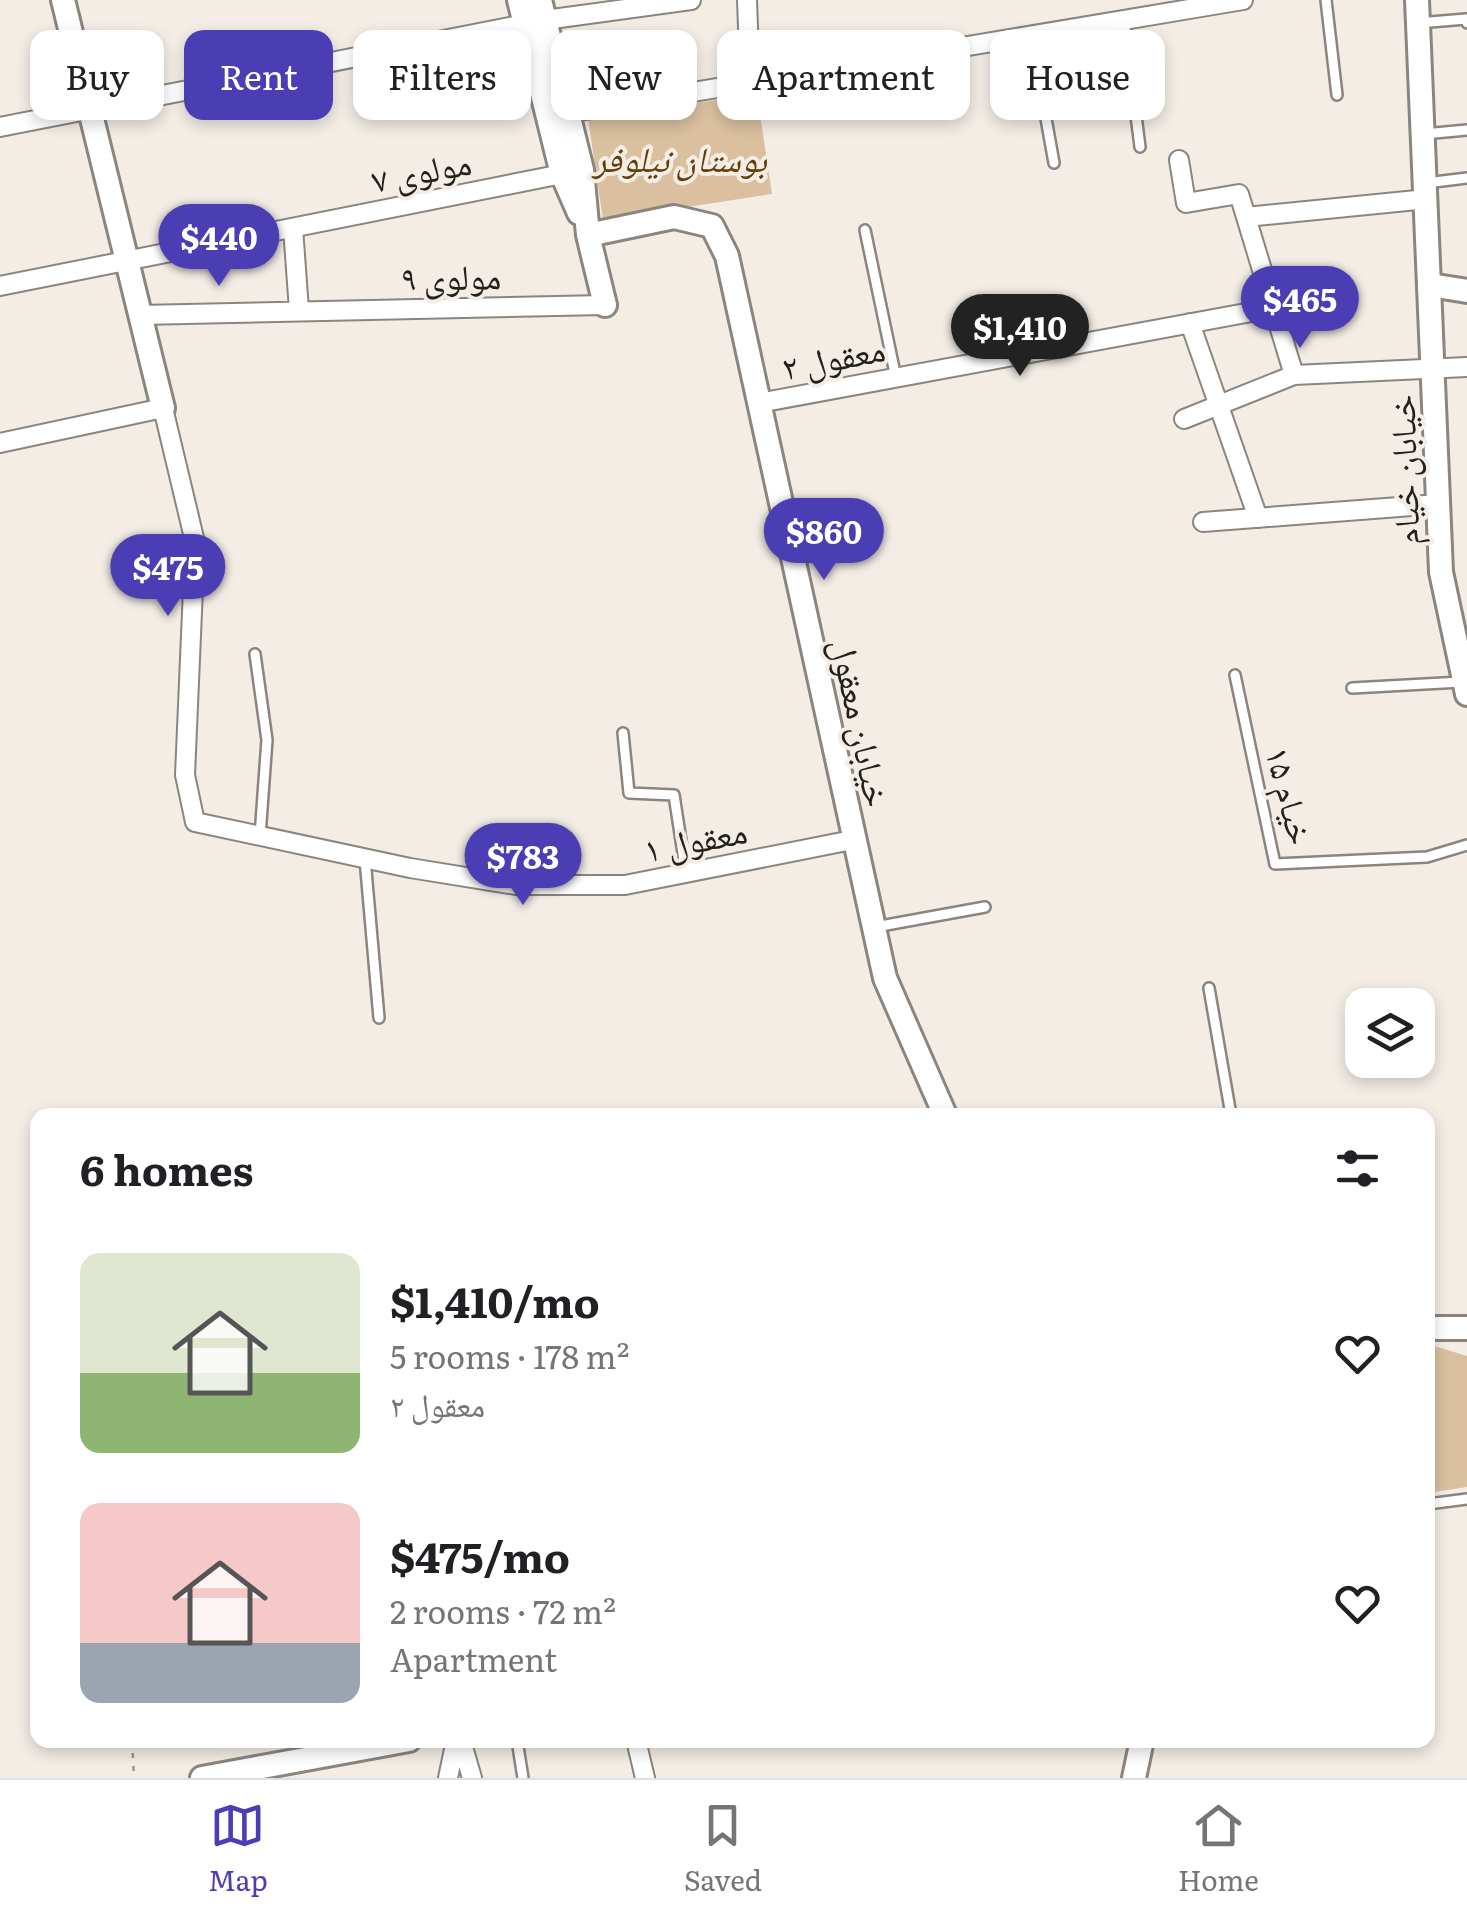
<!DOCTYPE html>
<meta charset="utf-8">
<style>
:root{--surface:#fff;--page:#f2f2f2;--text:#202124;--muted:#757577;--line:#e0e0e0;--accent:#4b3db4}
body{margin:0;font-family:Literata,"Noto Naskh Arabic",serif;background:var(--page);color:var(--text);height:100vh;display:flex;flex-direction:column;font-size:38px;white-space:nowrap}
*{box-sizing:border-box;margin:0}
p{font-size:32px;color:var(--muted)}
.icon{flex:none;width:55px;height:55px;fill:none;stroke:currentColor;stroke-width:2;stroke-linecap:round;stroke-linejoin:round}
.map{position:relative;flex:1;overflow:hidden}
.sheet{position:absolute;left:30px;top:1108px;width:1405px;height:640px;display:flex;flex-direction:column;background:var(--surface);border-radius:20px;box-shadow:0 5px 15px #0003}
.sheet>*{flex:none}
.banner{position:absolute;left:30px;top:30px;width:1408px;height:90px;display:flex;gap:20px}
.fabs{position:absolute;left:1345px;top:988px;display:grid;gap:20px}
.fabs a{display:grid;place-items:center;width:90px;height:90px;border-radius:20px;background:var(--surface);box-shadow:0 5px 15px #0003;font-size:50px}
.price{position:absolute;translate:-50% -85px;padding:0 22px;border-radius:35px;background:var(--accent);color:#fff;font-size:32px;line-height:65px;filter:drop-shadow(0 2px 5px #0008)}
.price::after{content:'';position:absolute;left:50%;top:60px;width:30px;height:22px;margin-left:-15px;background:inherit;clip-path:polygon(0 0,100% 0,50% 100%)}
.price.selected{background:#222;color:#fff}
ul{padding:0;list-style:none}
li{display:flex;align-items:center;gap:30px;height:250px;padding:0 50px}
li span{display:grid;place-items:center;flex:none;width:280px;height:200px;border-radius:20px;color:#555}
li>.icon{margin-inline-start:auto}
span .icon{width:120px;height:120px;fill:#fffc;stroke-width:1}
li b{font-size:42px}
h2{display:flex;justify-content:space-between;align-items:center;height:120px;padding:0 50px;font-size:42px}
.chip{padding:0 35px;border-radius:20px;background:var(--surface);box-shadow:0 5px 15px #0003;font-size:35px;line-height:90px}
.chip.selected{background:var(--accent);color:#fff}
.tab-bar{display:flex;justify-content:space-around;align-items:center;height:140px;border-top:2px solid var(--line);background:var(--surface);font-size:28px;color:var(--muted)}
.tab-bar a{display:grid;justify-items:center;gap:5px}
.tab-bar .selected{color:var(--accent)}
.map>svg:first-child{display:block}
.green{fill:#dbc0a0}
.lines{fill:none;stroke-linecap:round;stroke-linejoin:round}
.service-casing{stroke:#8b857f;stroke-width:14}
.minor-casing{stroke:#8b857f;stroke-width:22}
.tertiary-casing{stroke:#8b857f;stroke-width:28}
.path{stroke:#9a9691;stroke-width:2.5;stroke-dasharray:5 8;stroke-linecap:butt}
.service{stroke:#fff;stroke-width:9}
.minor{stroke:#fff;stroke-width:18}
.tertiary{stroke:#fff;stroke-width:22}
.labels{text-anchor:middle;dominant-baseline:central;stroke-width:8;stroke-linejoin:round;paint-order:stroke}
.park-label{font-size:35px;font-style:italic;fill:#644008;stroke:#f3ede6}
.street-label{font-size:35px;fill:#23211e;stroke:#f3ede6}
</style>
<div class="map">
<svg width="1467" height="1778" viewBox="0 0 1467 1778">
<rect width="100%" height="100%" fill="#f3ede6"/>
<path class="green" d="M757,94l15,100 -169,26 -15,-101z
M1428,1344l39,12v131l-39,6z"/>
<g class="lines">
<defs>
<path id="service" d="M1326,0l11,95
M1124,20l16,127
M1418,23l48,-4 1,4
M1031,35l23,128
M1424,134l43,-4
M1426,183l41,-5
M865,230l31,148
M255,654l12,86 -7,96
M1235,675l40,189 152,-7 40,-12
M1352,688l109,-6
M623,733l6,60 45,2 12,78
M365,859l14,159
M875,927l110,-20
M1209,988l22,127
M1428,1504l39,-5
M517,1740l6,38"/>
<path id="minor" d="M747,0l3,82
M545,20l146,-20
M568,113l675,-113
M0,127l525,-103
M1179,160l7,43 53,-9 55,181
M1246,217l181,-18
M293,228l6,82
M0,286l562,-112
M140,315l465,-10
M1190,323l68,195
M759,403l514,-95
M1184,419l110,-44 173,-8
M0,443l163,-35 32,134 -10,233 10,47 215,46 106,17h109l227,-45
M1203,522l235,-18
M461,1740l11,38
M636,1740l9,38
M448,1778l8,-38"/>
<path id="tertiary" d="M63,0l100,408
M519,0l43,174 17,39
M540,0l42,170 6,65 17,70
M1417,0l24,572 26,122
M588,235l86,-18 38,9 15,30 158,722 60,137
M1430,285l37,6
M1428,1328h39
M202,1778l207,-38
M1134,1778l8,-38"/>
</defs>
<use href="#service" class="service-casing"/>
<use href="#minor" class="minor-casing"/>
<use href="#tertiary" class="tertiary-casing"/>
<path class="path" d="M132,1740l2,38"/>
<use href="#service" class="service"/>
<use href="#minor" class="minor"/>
<use href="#tertiary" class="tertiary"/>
</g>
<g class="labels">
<g class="park-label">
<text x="680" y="157">بوستان نیلوفر</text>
</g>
<g class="street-label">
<text transform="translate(421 169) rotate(-11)">مولوی ۷</text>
<text transform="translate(451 275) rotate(-1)">مولوی ۹</text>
<text transform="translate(833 356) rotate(-11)">معقول ۲</text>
<text transform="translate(1402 470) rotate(-92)">خیابان خیام</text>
<text transform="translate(863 722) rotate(78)">خیابان معقول</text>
<text transform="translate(1292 795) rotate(75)">خیام ۱۵</text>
<text transform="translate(695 838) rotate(-11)">معقول ۱</text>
</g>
</g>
</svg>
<div class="fabs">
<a><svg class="icon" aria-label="layers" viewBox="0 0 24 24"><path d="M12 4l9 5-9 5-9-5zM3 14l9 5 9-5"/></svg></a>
</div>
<b class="price" style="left:219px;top:289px">$440</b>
<b class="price" style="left:1300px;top:351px">$465</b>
<b class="price selected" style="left:1020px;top:379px">$1,410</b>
<b class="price" style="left:824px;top:583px">$860</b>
<b class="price" style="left:168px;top:619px">$475</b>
<b class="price" style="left:523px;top:908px">$783</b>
<div class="banner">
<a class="chip">Buy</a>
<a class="chip selected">Rent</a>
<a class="chip">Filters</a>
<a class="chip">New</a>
<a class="chip">Apartment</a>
<a class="chip">House</a>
</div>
<section class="sheet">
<h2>6 homes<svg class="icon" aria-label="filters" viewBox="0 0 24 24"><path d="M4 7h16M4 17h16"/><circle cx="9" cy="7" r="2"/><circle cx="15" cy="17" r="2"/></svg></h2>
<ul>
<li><span style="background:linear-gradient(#dfe7d0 60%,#8fb573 0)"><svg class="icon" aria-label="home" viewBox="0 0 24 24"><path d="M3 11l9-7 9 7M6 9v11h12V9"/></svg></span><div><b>$1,410/mo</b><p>5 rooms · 178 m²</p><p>معقول ۲</p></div><svg class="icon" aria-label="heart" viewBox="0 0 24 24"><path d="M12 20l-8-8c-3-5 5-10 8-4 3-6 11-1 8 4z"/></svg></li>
<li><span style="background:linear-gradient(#f6c9c9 70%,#9aa5b1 0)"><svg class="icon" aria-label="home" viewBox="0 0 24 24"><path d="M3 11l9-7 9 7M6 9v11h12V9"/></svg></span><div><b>$475/mo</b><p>2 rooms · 72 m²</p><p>Apartment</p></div><svg class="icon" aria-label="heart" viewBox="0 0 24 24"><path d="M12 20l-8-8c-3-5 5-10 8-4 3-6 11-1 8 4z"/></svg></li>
</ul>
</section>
</div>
<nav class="tab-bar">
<a class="selected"><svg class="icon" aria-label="map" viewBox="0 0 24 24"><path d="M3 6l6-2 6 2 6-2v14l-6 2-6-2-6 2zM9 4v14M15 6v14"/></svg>Map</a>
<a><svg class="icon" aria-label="saved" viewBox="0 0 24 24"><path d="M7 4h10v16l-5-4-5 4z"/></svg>Saved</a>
<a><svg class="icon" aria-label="home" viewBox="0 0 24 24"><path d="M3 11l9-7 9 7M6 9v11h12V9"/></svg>Home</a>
</nav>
